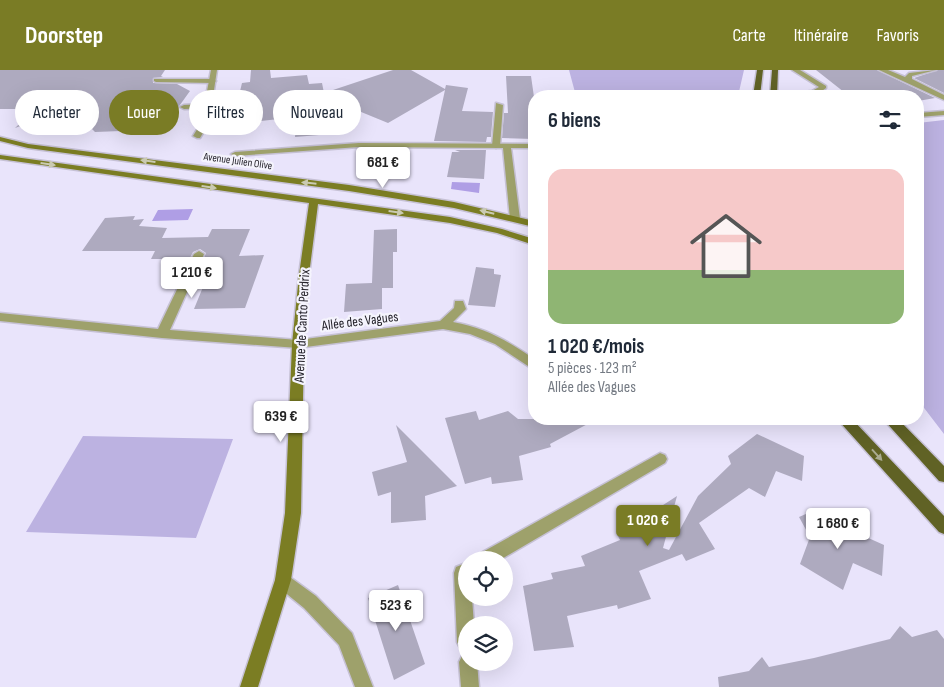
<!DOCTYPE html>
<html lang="fr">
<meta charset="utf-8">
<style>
:root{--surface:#fff;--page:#f6f6f7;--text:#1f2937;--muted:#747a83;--accent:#7a7c25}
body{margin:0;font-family:"Sofia Sans Condensed",sans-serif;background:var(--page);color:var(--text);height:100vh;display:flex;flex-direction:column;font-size:19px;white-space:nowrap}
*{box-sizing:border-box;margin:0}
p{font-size:16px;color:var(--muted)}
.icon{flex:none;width:28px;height:28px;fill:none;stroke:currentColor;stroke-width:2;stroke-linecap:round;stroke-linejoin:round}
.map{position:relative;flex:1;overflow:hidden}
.panel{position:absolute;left:528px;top:20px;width:396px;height:335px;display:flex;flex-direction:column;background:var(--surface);border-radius:20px;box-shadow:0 5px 20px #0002}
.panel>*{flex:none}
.top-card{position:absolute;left:15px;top:20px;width:438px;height:45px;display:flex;gap:10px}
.buttons{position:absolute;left:458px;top:481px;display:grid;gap:10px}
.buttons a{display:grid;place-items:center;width:55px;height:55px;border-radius:50%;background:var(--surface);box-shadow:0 5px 20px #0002;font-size:25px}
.price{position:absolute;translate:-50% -42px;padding:0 11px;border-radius:5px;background:#fff;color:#222;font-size:16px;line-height:32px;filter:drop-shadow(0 1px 2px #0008)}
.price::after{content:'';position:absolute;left:50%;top:30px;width:15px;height:11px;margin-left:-8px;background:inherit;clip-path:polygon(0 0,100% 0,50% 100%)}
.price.current{background:var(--accent);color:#fff}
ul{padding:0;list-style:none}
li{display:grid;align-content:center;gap:10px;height:265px;padding:0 20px}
li span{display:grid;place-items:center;height:155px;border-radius:15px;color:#555}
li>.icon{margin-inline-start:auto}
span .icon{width:90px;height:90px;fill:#fffc;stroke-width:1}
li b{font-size:21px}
h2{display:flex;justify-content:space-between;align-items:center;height:60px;padding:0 20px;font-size:21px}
.pill{padding:0 18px;border-radius:22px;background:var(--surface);box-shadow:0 5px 20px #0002;font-size:18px;line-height:45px}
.pill.current{background:var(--accent);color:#fff}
header{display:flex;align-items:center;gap:30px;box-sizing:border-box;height:70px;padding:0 25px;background:var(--accent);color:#fff}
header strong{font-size:24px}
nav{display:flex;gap:28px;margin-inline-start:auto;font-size:18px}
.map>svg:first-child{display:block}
.green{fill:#bcb2e1}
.water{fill:#af9ee5}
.building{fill:#aeaabf}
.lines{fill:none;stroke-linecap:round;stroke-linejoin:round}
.lane-casing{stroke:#c6c1d5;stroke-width:3}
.street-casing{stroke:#c6c1d5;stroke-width:3}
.secondary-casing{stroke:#c6c1d5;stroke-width:3}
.primary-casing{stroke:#c6c1d5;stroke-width:3}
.lane{fill:#9ea16b;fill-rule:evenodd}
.street{fill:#9ea16b;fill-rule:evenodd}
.secondary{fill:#7b7d23;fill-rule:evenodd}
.primary{fill:#606225;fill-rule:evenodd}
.oneway{fill:#cacab1}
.oneway2{fill:#aaab91}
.labels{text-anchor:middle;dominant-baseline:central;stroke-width:4.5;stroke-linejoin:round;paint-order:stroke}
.far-street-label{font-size:11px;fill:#24222a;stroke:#f5f4fd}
.street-label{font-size:14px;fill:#24222a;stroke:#f5f4fd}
</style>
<header>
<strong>Doorstep</strong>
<nav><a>Carte</a><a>Itinéraire</a><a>Favoris</a></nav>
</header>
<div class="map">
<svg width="944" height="617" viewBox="0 0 944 617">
<rect width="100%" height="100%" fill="#e9e4fb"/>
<path class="green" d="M569,0h175l-6,26h-162z
M944,50v314l-26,-34v-277z
M83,366l150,3 -37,99 -170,-6z"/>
<path class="water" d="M452,112l28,1 -1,10 -28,-4z
M193,139l-5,11 -36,1 6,-11z"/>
<path class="building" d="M0,0h165l-4,6 2,1 -10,1v5l24,1 13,7 -13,18 -32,11 -5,6 -19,5 -26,1 -24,-24 -56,20 20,-19h-35z
M251,0h19l1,8 36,-3 2,9 13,-1 2,10 69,-23h18l34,19 1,-4 22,3 -6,23 31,1 -2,25h-4l-1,5 -52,-1 11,-51 -57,33 -39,-16 -1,5 -18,2 1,20 -36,3 2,-20 -53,6v-8l-10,1 8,-33 8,-1z
M816,0h61l58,28 -17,3v-5h-69z
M938,0h6v23l-30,-15z
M506,6h25l3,21v42l-32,-1 2,-25h4z
M455,80h31l-2,29 -37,-2 5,-25h8z
M135,146l-2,4 11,-1 -5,7 28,2 -5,10 46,-1 4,-8h38l-11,27 25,-1 -19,53 -51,1 20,-49h-11l3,-7 -6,-4 -7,3 -4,8 -16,1 1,-2h-23l4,-8h-73l23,-33z
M397,159v23h-4v36h-11v21l-38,3 2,-28 26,-1 2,-53z
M476,197l18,2v5l7,1 -6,32 -27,-2z
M476,341l3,9 29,-9 10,8h79l-47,25 1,3 -32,9 4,24 -31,4 -1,-7 -26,7 -20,-66z
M396,355l61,61 -32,10 1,24 -35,3v-31l-13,4 -6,-24 35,-10z
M757,364l47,22 -2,25 -26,-10 -11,26 -16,-9 -50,35 16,26 -29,12 -4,-7 -43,17 12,28 -33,10 -1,-4 -50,11 7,31 -40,4 -11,-65 30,-7 -2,-6 34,-7 -4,-10 39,-16 -3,-6 29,-12 -3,-4 34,-22 -14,52 6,2 29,-54 33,-32 -3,-8z
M815,440l31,18 38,17 -2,31 -29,-13 -10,27 -43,-26 10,-27 -11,-20z
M398,515l27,79 -31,16 -26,-82z
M900,556l12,11 25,-7 7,9v48h-225l-1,-10 31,-6 13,-14 7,10 45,-9 76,-19z"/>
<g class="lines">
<defs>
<path id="lane" d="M792,0h8l26,16v2l-7,5 3,3h-39l3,-2 26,-3 7,-4z
M879,0h9l17,7 4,-4 27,-3 -24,6v3l32,16v5z
M154,9h59l3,2 -3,2 -57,-1 -2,-1z
M496,33l7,2 -3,41 -4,2 -4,-2z
M207,34l4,2 -1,2 -26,1 -4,-2 4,-2z
M660,383l5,2 2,4 -2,4 -165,97h-23l2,-6z
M466,493v35h6l2,27h-8v26l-6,-3 -3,-6 -3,-69 2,-6z
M466,584v8h11l2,25h-18l-2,-25 3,-6z"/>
<path id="street" d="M211,0h6l-8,53 -9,15h-3l-4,-2 8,-13z
M944,41v4l-26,2v-4z
M359,73l175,1v4h-23l9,71 -5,3 -5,-3 -7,-71 -144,-1 -124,9 -4,-2 4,-2z
M199,181l5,3 -34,76 128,10 142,-19 14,-13 1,-7h8l3,8 -13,13c33,6 53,18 81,37v11l-39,-26 -25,-10 -27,-5 -145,19 -136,-10 -162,-17v-8l158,16 36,-75z
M283,502l33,24 36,37 21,54h-18l-16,-42 -35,-37 -27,-22 -2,-6 2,-6z"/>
<path id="secondary" d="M0,67l28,7 321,41 105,17 80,19v6l-80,-19 -105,-17 -321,-43 -28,-7z
M0,85l450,62 52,12 32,10v6l-37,-12 -47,-10 -132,-19 -9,71 -5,69 -3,169 -10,67 -33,107h-18l35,-107 10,-67 7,-169 7,-69 10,-72 -309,-44z"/>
<path id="primary" d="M757,0h6l-3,26h-7z
M772,0h6l-1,26h-7z
M837,349h15l92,97v18l-5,-2z
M883,349h15l46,47v16l-5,-1z"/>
</defs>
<use href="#lane" class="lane-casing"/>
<use href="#street" class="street-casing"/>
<use href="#secondary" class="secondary-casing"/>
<use href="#primary" class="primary-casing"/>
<use href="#lane" class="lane"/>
<use href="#street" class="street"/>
<use href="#secondary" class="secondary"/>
<use href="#primary" class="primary"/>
</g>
<defs><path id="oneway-solid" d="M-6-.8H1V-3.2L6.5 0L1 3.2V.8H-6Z" transform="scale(1.25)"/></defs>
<g class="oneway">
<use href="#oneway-solid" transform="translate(148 91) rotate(-173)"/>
<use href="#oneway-solid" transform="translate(48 94) rotate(8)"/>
<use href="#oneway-solid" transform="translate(309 113) rotate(-174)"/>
<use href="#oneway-solid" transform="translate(209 117) rotate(8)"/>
<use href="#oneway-solid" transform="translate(396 142) rotate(8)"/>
<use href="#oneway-solid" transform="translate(487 142) rotate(-166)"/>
</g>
<use class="oneway2" href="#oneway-solid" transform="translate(877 385) rotate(48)"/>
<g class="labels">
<g class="far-street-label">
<text transform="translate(238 91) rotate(8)">Avenue Julien Olive</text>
</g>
<g class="street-label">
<text transform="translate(360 251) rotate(-7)">Allée des Vagues</text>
<text transform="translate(302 256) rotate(-87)">Avenue de Canto Perdrix</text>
</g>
</g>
</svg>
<div class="buttons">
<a><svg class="icon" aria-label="locate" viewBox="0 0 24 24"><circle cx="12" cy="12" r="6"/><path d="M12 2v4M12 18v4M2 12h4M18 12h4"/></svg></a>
<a><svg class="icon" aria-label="layers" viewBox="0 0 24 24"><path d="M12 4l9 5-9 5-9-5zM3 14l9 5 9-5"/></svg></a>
</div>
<b class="price" style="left:383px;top:119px">681 €</b>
<b class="price" style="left:192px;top:229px">1 210 €</b>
<b class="price" style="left:281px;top:373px">639 €</b>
<b class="price current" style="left:648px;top:477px">1 020 €</b>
<b class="price" style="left:838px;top:480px">1 680 €</b>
<b class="price" style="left:396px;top:562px">523 €</b>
<div class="top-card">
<a class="pill">Acheter</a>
<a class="pill current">Louer</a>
<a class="pill">Filtres</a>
<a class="pill">Nouveau</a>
</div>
<section class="panel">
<h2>6 biens<svg class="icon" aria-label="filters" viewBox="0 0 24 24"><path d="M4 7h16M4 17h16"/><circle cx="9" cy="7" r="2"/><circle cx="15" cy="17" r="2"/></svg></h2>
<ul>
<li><span style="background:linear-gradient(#f6c9c9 65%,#8fb573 0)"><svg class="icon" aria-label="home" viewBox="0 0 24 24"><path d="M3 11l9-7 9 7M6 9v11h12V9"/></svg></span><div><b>1 020 €/mois</b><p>5 pièces · 123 m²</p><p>Allée des Vagues</p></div></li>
</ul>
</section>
</div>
